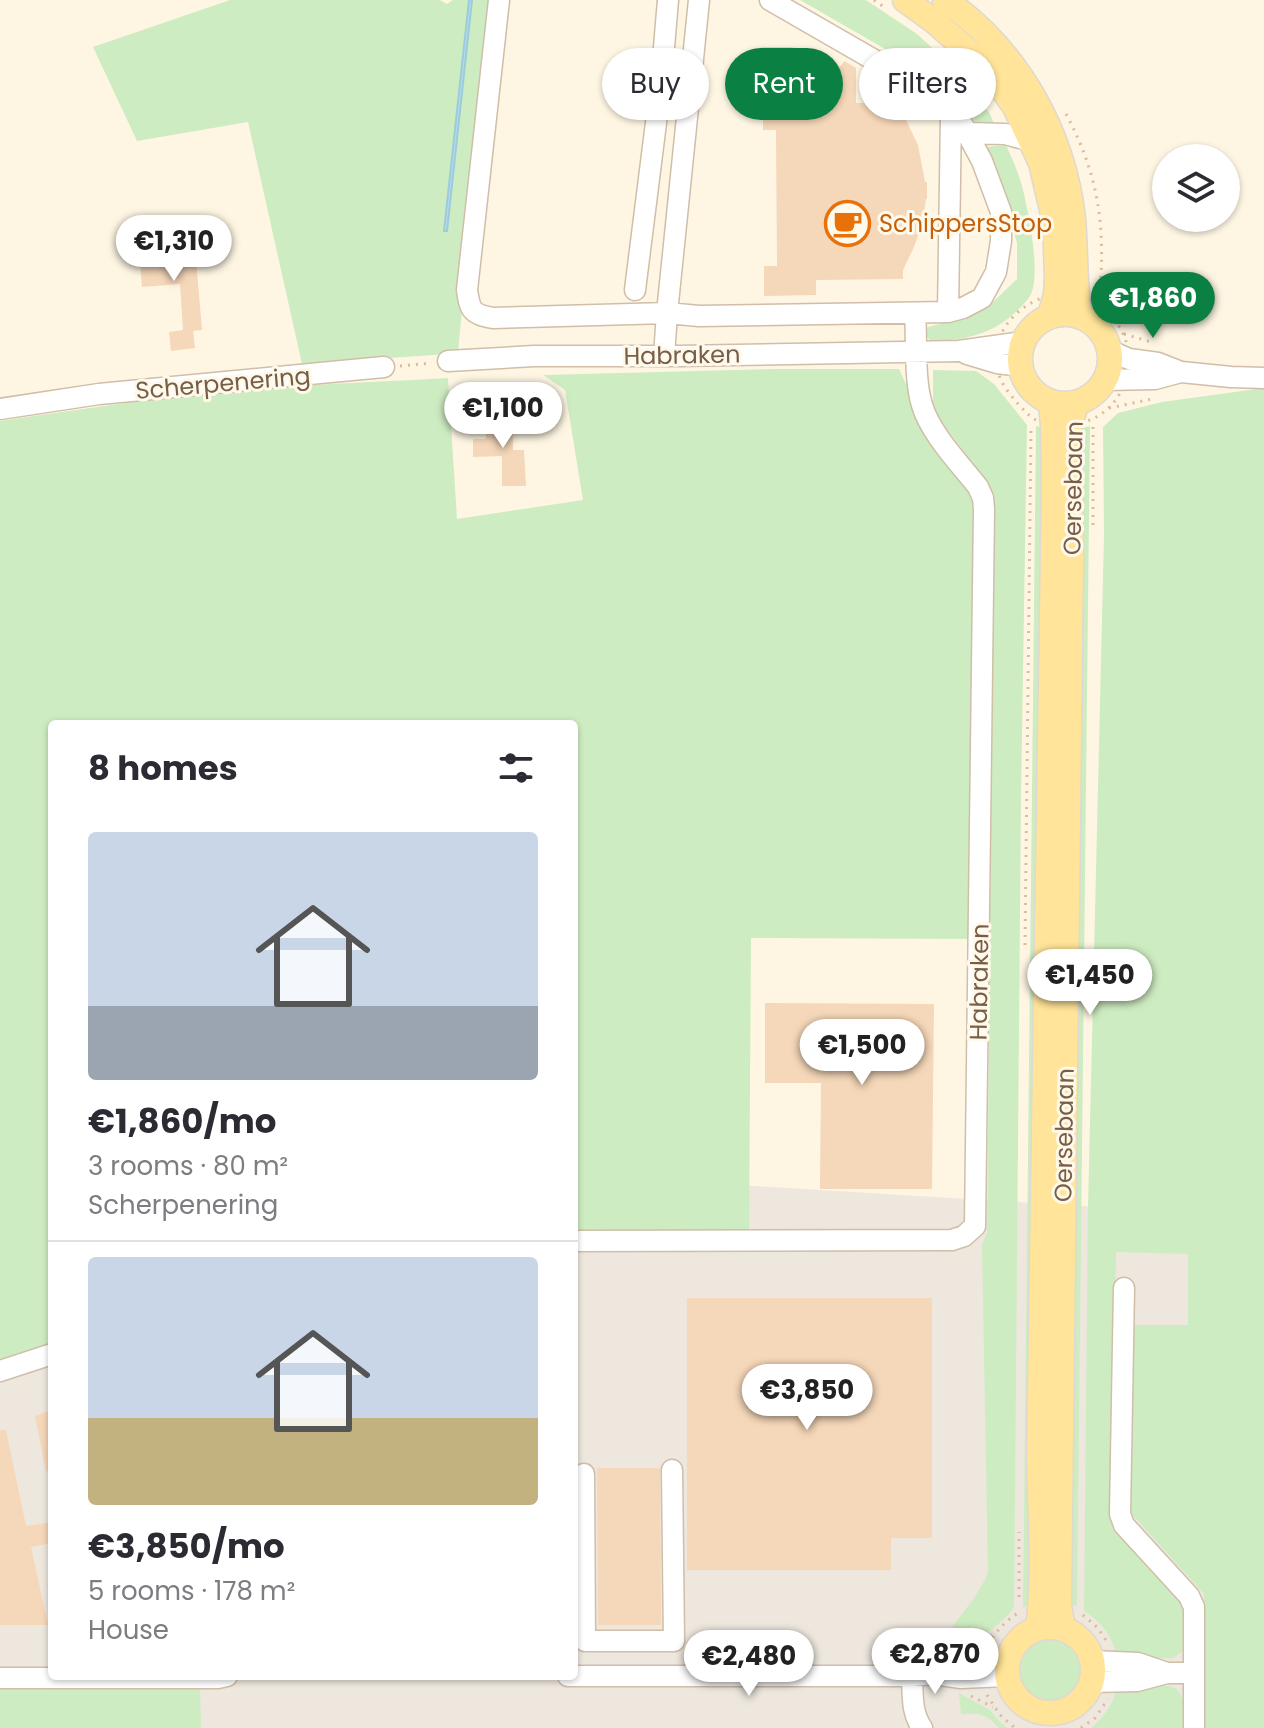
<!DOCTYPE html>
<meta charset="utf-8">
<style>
:root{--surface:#fff;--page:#f2f2f3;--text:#2b2b33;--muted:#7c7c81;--line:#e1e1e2;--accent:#0b8043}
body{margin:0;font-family:Poppins,sans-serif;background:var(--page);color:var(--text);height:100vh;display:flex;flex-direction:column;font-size:30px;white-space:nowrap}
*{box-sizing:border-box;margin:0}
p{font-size:26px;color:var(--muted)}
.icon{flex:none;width:44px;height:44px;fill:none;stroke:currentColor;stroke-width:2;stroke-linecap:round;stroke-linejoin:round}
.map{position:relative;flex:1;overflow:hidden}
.side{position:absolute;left:48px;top:720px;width:530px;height:960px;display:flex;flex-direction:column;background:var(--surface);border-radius:8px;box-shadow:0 2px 6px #0004}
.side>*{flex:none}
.top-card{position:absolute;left:602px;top:48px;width:542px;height:72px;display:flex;gap:16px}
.fabs{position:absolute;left:1152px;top:144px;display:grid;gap:16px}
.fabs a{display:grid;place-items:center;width:88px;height:88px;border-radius:50%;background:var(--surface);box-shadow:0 2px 6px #0004;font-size:40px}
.price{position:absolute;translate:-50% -68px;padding:0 18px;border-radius:28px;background:#fff;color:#222;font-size:26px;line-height:52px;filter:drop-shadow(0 2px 4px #0008)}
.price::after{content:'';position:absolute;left:50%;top:48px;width:24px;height:18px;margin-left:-12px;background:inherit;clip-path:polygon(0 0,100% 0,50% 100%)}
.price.on{background:var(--accent);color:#fff}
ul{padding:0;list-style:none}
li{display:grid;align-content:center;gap:16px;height:424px;padding:0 40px}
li+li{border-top:2px solid var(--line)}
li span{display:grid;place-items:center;height:248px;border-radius:8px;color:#555}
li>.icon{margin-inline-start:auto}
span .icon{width:144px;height:144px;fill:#fffc;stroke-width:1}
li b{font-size:34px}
h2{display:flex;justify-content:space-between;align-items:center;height:96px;padding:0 40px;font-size:34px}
.tag{padding:0 28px;border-radius:36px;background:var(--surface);box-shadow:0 2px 6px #0004;font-size:28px;line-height:72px}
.tag.on{background:var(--accent);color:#fff}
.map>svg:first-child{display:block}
.industrial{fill:#ede7de}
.green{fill:#ceecc1}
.water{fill:#b6dce9;stroke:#9ccbdb;stroke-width:2}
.building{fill:#f5d7b9}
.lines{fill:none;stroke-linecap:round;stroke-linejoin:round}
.minor-casing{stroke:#d0bea9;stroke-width:23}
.major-casing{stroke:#dfd8d3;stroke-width:27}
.path{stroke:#dabb9c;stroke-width:3;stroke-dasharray:2 6;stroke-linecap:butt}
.minor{stroke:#fff;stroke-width:20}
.major{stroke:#ffe499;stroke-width:24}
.labels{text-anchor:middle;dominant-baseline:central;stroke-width:6;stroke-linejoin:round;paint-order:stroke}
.food-label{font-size:24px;fill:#c56008;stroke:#fff9eb;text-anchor:start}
.street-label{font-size:24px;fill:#785e47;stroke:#fff9eb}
</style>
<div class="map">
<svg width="1264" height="1728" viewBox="0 0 1264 1728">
<rect width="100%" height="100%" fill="#fef6e3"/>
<path class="industrial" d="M574,1175l690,42v511h-1264v-456l52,-14v418h522z"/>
<path class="green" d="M230,0h210l7,4 6,-4h16l-24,231 2,-1 25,-230h19l-33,352 -24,3 -132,9 -54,-242 -111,19 -44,-94z
M800,0h66l51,34 48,44 25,36 6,14 -23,-2 -67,-65z
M1006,145c6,13 12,27 16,41 6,23 20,90 8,110 -2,4 -6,7 -8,10 -27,28 -52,33 -90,36l-8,-8 1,-6 43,-12 24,-13 25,-24v-36l-17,-60 -16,-36z
M774,369h125l13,28 5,23 57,78 2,11 -5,430 -220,-1 -2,295h-175v-509h-522v622l-52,18v-943c88,-13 177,-26 266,-33 60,-5 121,-6 182,-10l9,141 126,-19 -18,-110 -22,-15z
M933,370l43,1 18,13 33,41 -6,373 -7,808 -4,7 -17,16 -24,11 -34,25c5,-11 9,-24 16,-35 12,-20 30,-36 37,-59l-6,-326 5,-13 7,-723 -3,-17 -9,-17 -49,-64z
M1264,388v1340h-59l-1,-134 -73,-81 2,-188h55v-71l-72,-2 -2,249 69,101 2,40 -2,9 -10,7 -55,1c-5,-21 -15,-37 -34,-48l4,-404 16,-673 -1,-107 15,-14 44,-11z
M1036,426l12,3 -10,1173 -15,5z
M1090,426l-13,1177 -1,3 -11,-2 11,-1175z
M1020 1670a30 30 0 1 1 60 0a30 30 0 1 1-60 0Z
M1118,1686h52l8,4 5,10 1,28h-93c14,-12 22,-24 27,-42z
M0,1687l200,1 1,40h-201z
M959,1693l31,17 7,9 10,9h-8c-14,-15 -18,-15 -38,-14z"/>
<path class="water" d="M469,0h3l-25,231h-3z"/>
<path class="building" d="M764,47h26l31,5 -3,13 23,1 3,-5 12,7v35h20l12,-10 7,10h7v9l16,33 7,37h2v17h-1l-4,26 -8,22 -11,23v9l-87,1v15l-52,1v-30h13l-1,-136h-13v-26h-13l-1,-54z
M166,236l1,14 28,-2 7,82 -9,1 2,17 -24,3 -2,-19 14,-2 -3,-46 -38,3 -4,-49z
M512,415l1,35h11l2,36h-24v-30l-29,1v-18h13v-23z
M765,1003l169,1 -2,185h-112l1,-106h-56z
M687,1298h245v240h-41v32h-204z
M52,1410v60l-6,1 -11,-55z
M0,1430h6l20,96 26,-4v21l-21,4 17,78h-48z
M597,1468h63l1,157h-63z"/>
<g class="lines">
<defs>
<path id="minor" d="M499,0l-32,290c3,21 5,24 26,28l174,-5 32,3 249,-4 15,-4 19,-10 14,-26 5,-31v-29l-19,-51 -20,-37 -41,-37 -151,-87
M967,133l38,1 26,7
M635,290l26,-207 7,-83
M948,312l3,-198
M1109,350l20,9 29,4 23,9 50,5 33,1
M967,354l30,9 23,3
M664,356l3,-43 32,-313
M448,361l86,-5h145l280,-5 64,-9
M1105,380l50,-1 26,-7
M0,409l99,-15 285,-27
M574,1241l378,-1 12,-4 11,-10 9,-717 -1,-11 -5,-11c-18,-23 -48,-54 -56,-82 -8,-26 -5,-64 -7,-92
M1124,1288l-4,226 4,11 65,71 5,11v121
M0,1371l52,-17
M584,1474l1,167h89l-2,-171
M1092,1661l46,2 29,10
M952,1668l11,-3 44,-4
M568,1676h344l21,-2 28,4 45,-2
M912,1676c1,19 -1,36 10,52
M0,1678h218l9,-2
M1092,1682l45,-1 30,-8h26"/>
<path id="major" d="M905,0l29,21 53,47 28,39 26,56 14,60 2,53 -1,18 -6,22
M945,0c72,50 118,131 128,218 3,33 1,66 7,99
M1020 359a45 45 0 1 1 90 0a45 45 0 1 1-90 0Z
M1007 1670a43 43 0 1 1 86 0a43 43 0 1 1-86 0Z
M1038,1628c7,-57 2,-114 1,-171l15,-972 -1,-59 -2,-23
M1063,1628l-4,-22 12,-1051 -2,-129 8,-23"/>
</defs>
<use href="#minor" class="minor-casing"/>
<use href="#major" class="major-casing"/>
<path class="path" d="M874,0l10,7
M1066,114c34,63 40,117 33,186
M1066,293c53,7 83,65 48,109 -8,10 -17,16 -30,20 -8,2 -15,5 -24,4 -20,0 -28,-7 -41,-21 -6,-7 -14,-16 -18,-25 -19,-45 21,-85 65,-87z
M1124,334l27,8
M400,366l32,-3
M1109,408l43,-9
M1093,525v-101
M1025,945l6,-517
M1019,1597v-65
M1083,1615l15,13 9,14
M969,1645l23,-10
M989,1645c7,-15 16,-23 29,-32
M987,1695l13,20 15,13
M971,1696l22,11
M1081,1728l14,-10 13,-19"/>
<use href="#minor" class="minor"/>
<use href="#major" class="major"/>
</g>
<defs>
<symbol id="cafe-ring" viewBox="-11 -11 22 22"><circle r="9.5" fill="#fff9eb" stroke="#e8710a" stroke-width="1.5"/><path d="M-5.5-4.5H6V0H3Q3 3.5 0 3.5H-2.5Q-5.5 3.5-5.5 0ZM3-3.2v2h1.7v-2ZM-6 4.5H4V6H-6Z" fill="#e8710a"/></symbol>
</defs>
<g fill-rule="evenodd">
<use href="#cafe-ring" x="822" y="198" width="51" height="51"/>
</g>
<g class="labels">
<g class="food-label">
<text x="879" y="223">SchippersStop</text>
</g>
<g class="street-label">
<text transform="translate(682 355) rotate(-1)">Habraken</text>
<text transform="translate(223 383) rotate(-5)">Scherpenering</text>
<text transform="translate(1073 488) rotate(-89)">Oersebaan</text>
<text transform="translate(979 982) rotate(-89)">Habraken</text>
<text transform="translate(1064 1135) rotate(-89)">Oersebaan</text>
</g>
</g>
</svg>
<div class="fabs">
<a><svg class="icon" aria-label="layers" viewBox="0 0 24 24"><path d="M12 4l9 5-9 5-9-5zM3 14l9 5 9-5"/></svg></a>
</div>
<b class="price" style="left:174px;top:283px">€1,310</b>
<b class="price on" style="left:1153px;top:340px">€1,860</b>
<b class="price" style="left:503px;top:450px">€1,100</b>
<b class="price" style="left:1090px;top:1017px">€1,450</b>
<b class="price" style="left:862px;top:1087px">€1,500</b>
<b class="price" style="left:807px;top:1432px">€3,850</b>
<b class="price" style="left:935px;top:1696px">€2,870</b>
<b class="price" style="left:749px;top:1698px">€2,480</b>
<div class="top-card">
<a class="tag">Buy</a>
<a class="tag on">Rent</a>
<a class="tag">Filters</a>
</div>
<section class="side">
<h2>8 homes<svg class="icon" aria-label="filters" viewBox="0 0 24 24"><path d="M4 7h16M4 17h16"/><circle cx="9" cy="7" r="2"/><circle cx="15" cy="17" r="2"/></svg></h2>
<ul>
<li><span style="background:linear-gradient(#c9d6e8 70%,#9aa5b1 0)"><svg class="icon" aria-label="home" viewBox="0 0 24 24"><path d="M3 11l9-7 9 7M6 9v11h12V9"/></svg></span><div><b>€1,860/mo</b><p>3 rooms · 80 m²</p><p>Scherpenering</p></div></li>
<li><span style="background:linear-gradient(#c9d6e8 65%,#c2b280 0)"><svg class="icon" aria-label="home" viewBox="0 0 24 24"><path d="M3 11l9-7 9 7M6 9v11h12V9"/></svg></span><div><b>€3,850/mo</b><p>5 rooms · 178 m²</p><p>House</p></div></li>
</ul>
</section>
</div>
